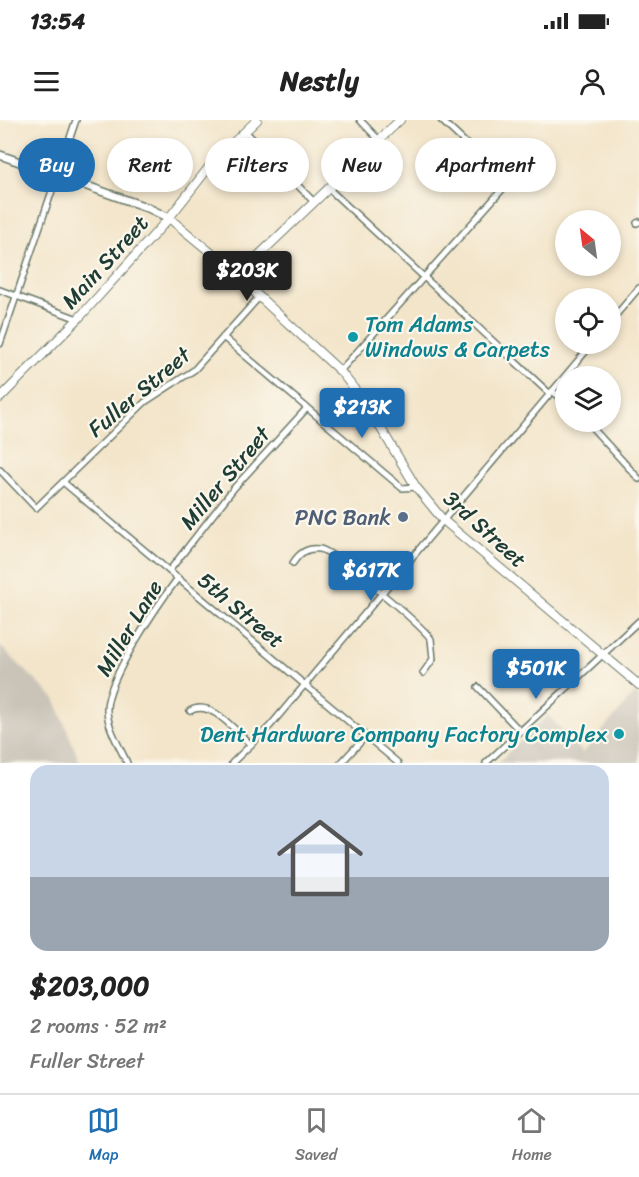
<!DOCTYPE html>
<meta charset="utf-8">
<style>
:root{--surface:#fff;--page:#f2f2f2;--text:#222;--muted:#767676;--line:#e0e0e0;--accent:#1f6fb2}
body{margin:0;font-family:Sriracha,sans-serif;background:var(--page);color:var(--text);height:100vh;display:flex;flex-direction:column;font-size:22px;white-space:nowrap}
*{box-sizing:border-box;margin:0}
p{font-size:20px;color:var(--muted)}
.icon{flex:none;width:33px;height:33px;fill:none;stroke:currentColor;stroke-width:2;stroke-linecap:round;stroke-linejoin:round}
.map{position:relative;height:643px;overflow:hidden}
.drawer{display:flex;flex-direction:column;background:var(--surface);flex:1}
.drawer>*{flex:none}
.hud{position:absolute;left:18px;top:18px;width:603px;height:54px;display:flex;gap:12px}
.needle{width:39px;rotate:331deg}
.tools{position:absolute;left:555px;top:90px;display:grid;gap:12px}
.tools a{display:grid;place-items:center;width:66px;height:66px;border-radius:50%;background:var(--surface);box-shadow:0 3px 9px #0003;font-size:30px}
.price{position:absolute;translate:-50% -51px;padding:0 14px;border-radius:6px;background:var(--accent);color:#fff;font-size:20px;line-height:39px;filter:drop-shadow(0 2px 3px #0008)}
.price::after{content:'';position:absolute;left:50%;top:36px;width:18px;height:14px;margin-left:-9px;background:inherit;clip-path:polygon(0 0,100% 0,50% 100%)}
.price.active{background:#222;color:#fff}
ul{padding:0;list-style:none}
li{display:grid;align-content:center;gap:12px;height:318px;padding:0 30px}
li+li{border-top:2px solid var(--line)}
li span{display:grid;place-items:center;height:186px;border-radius:18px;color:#555}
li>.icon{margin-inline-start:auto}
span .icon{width:108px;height:108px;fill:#fffc;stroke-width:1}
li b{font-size:26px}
.pill{padding:0 21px;border-radius:27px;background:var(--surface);box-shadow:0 3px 9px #0003;font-size:21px;line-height:54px}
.pill.active{background:var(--accent);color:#fff}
.status{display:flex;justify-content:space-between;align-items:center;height:42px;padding:0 30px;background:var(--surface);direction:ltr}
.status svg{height:16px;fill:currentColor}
header{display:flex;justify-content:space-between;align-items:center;height:78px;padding:0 30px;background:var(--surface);font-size:27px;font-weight:700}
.dock{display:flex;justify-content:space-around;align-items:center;height:84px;border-top:2px solid var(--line);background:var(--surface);font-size:16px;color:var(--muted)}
.dock a{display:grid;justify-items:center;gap:3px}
.dock .active{color:var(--accent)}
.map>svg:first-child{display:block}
.industrial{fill:#c9c3b8}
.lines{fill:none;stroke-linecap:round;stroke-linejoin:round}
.minor-casing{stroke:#697868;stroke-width:8}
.tertiary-casing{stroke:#697868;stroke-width:10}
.secondary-casing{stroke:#697868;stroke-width:10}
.minor{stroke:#fff;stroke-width:5}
.tertiary{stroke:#fff;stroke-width:7}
.secondary{stroke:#fff;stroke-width:8}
.culture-dot{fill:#0f9aa8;stroke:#fbf7ec;stroke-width:2}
.service-dot{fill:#5c6f8a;stroke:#fbf7ec;stroke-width:2}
.labels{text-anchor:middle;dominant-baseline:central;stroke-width:4.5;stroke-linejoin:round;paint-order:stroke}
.street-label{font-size:22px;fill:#1f3d34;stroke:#fbf7ec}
.culture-label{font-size:22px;fill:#0d838f;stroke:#fbf7ec;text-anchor:start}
.service-label{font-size:22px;fill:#4e5e75;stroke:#fbf7ec;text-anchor:end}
</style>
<div class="status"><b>13:54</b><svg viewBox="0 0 49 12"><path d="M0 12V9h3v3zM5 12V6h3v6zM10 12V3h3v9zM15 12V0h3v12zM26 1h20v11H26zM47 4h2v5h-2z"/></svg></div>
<header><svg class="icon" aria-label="menu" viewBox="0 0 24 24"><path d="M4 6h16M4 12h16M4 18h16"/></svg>Nestly<svg class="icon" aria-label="person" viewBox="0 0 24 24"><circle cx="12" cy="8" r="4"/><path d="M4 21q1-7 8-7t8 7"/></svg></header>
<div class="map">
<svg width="639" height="643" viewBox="0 0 639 643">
<rect width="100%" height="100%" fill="#fbf7ec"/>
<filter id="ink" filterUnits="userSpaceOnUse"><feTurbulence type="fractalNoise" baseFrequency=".0167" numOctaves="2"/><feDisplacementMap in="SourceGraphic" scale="12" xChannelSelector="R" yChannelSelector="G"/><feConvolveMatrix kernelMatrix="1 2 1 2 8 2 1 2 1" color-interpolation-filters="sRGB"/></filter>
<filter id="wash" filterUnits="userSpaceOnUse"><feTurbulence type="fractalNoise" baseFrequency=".008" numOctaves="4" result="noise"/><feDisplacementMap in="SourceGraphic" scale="24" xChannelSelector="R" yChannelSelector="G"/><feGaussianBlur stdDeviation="1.35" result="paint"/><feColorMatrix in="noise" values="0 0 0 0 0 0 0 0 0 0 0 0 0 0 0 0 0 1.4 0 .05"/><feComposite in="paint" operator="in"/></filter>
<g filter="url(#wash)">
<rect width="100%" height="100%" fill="#f3e5ca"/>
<path class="industrial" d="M0,526l55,53 25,64h-80z
M635,573l4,3v67h-142l51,-48 35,38z"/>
</g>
<g filter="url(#ink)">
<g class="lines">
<defs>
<path id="minor" d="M360,0l19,20
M245,11l69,71
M329,69l221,205
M637,103l2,-1
M0,170l78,29
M610,202l29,-34
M223,217l179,151 14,-1
M0,224l76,-224
M340,251l168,-188 -67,-63
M552,271l14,11
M587,302l52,57
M0,350l36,38 109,-106 49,-32 66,-74
M63,362l335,281
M293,443c6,-10 14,-16 27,-14 14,2 101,76 111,90l2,20 -10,14
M169,451l65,-83 73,-80
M478,567l42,44
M190,591c21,-13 46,21 61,34
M127,643c-7,-16 -19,-34 -20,-52 -2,-30 52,-108 71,-133
M232,643l38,-37 322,-382
M341,643l25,-27
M486,643l153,-142"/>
<path id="tertiary" d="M0,35l146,52 23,11"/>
<path id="secondary" d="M169,98l46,38 125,115 27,34 49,82 27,33 196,165
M237,156l163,-156
M0,278l78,-79 91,-101 44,-56 44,-42"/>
</defs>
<use href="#minor" class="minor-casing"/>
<use href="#tertiary" class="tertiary-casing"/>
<use href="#secondary" class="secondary-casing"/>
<use href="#minor" class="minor"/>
<use href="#tertiary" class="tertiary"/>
<use href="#secondary" class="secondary"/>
</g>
</g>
<g class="culture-dot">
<circle cx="353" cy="217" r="6"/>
<circle cx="619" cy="614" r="6"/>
</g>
<circle class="service-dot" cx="403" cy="397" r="6"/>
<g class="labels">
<g class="street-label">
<text transform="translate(105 142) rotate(-48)">Main Street</text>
<text transform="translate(139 272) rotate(-40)">Fuller Street</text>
<text transform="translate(225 358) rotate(-50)">Miller Street</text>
<text transform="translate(485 409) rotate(42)">3rd Street</text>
<text transform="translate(241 490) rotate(40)">5th Street</text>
<text transform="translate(129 508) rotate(-59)">Miller Lane</text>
</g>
<g class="culture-label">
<text x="365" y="204">Tom Adams<tspan x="365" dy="25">Windows &amp; Carpets</tspan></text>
<text x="607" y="614" text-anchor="end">Dent Hardware Company Factory Complex</text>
</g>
<g class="service-label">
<text x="391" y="397">PNC Bank</text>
</g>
</g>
</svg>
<div class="tools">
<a><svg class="needle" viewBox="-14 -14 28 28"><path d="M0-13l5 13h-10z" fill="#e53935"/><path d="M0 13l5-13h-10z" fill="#767676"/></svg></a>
<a><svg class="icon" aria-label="locate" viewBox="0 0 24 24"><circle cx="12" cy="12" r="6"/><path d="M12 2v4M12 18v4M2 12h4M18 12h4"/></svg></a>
<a><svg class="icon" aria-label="layers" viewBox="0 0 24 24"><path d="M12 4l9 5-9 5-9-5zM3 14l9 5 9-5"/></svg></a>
</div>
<b class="price active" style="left:247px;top:182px">$203K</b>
<b class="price" style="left:362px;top:319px">$213K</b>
<b class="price" style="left:371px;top:482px">$617K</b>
<b class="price" style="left:536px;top:580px">$501K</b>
<div class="hud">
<a class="pill active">Buy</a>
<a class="pill">Rent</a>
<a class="pill">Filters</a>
<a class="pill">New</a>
<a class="pill">Apartment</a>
</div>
</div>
<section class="drawer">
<ul>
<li><span style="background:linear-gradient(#c9d6e8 60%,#9aa5b1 0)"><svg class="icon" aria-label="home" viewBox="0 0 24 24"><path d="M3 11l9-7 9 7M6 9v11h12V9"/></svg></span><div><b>$203,000</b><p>2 rooms · 52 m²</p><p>Fuller Street</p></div></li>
</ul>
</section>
<nav class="dock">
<a class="active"><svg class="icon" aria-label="map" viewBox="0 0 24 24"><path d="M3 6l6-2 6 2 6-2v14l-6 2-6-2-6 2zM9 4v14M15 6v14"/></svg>Map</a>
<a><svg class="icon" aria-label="saved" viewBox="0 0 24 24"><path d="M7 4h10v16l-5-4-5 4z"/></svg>Saved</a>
<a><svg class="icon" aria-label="home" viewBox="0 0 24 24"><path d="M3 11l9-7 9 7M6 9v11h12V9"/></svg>Home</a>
</nav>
